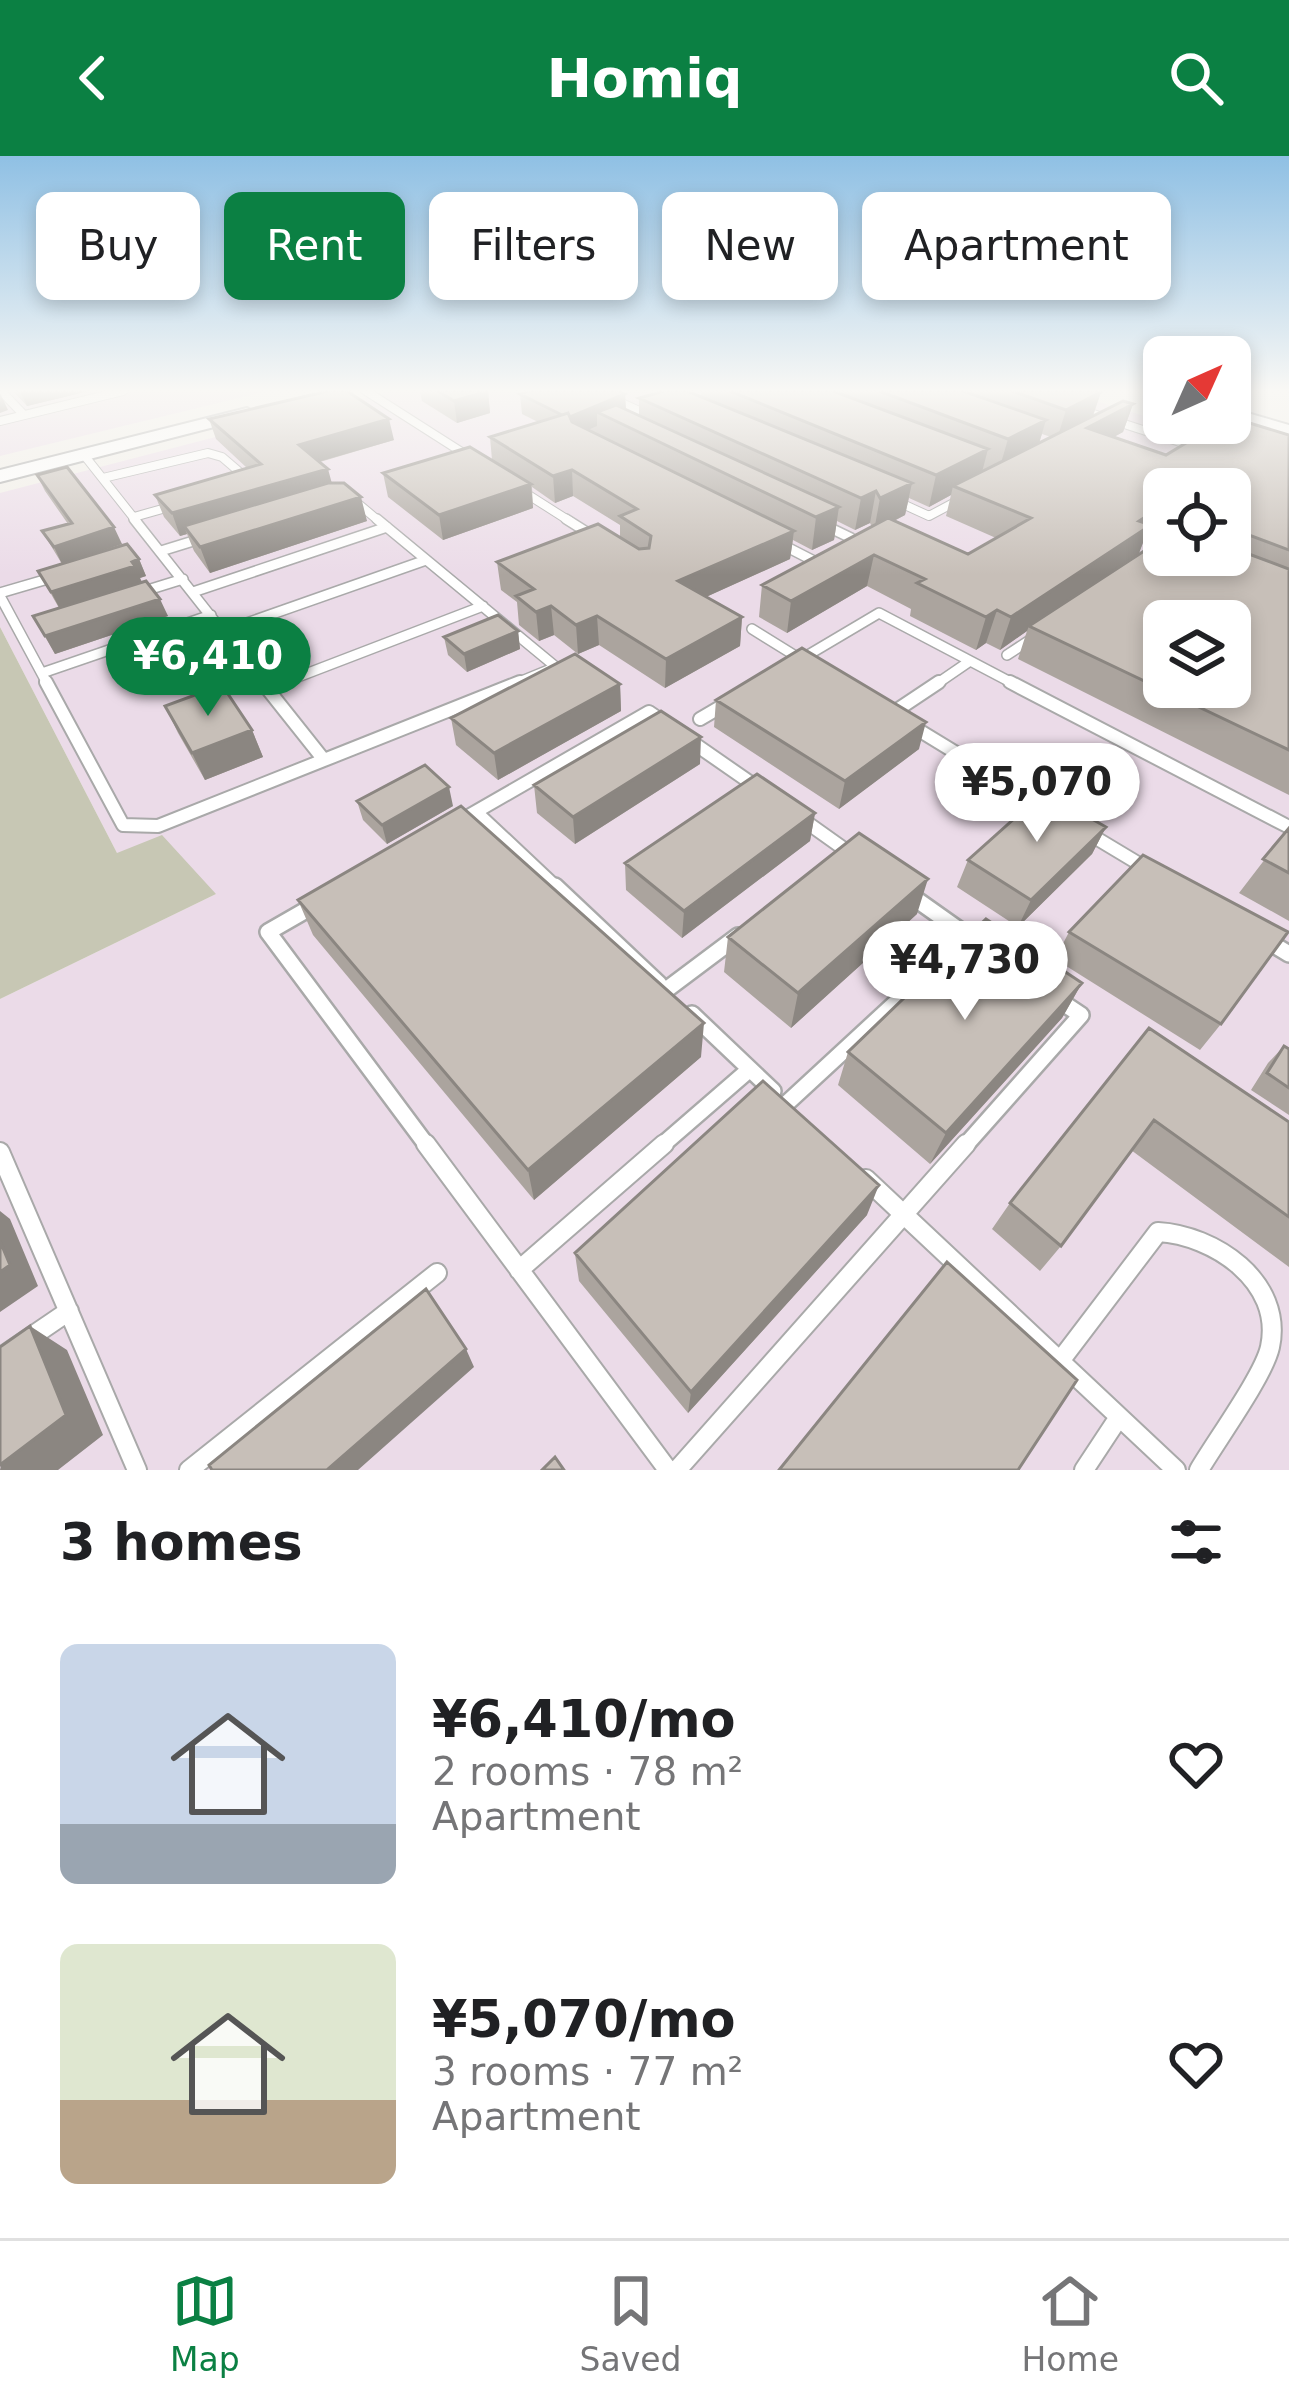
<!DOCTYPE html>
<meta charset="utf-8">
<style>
:root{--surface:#fff;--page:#f2f2f2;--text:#202124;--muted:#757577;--line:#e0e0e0;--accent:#0b8043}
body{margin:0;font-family:"DejaVu Sans",sans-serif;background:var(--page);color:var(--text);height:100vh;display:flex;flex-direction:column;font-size:45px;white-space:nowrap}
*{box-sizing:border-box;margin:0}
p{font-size:39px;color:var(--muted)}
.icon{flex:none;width:66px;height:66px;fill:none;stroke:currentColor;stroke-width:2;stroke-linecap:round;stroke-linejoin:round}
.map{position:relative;height:1314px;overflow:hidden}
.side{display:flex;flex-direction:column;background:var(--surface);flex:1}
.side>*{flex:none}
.hud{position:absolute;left:36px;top:36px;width:1218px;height:108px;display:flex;gap:24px}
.needle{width:78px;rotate:45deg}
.buttons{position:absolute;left:1143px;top:180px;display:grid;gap:24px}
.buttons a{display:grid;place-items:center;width:108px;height:108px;border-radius:18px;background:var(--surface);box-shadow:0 6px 18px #0003;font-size:60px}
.price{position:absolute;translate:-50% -102px;padding:0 27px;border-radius:42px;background:#fff;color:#222;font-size:39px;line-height:78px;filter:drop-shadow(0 3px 6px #0008)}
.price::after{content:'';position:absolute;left:50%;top:72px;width:36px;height:27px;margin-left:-18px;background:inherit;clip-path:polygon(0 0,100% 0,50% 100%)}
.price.on{background:var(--accent);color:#fff}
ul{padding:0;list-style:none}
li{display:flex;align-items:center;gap:36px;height:300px;padding:0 60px}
li span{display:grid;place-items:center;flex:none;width:336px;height:240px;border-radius:18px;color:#555}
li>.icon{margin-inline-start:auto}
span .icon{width:144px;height:144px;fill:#fffc;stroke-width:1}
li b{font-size:51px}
h2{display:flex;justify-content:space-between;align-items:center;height:144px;padding:0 60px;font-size:51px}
.chip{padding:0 42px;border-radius:18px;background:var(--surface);box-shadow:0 6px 18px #0003;font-size:42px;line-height:108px}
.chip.on{background:var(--accent);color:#fff}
header{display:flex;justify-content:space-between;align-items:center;height:156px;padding:0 60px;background:var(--accent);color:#fff;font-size:54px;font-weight:600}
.dock{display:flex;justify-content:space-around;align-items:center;height:168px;border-top:3px solid var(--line);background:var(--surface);font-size:33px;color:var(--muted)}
.dock a{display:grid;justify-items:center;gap:6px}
.dock .on{color:var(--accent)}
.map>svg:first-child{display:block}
.industrial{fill:#ebdbe8;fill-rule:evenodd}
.construction{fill:#c7c7b4}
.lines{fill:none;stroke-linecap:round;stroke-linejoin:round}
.service-far4-casing{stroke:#a9a9a9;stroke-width:10}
.service-far3-casing{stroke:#a9a9a9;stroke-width:12}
.service-far2-casing{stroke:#a9a9a9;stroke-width:16}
.service-far1-casing{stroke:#a9a9a9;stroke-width:20}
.service-casing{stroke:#a9a9a9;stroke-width:22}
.tertiary-casing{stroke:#a9a9a9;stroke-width:4}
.service-far4{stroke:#fff;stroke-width:8}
.service-far3{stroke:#fff;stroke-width:9}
.service-far2{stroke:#fff;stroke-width:12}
.service-far1{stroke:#fff;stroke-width:15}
.service{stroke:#fff;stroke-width:18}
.tertiary{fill:#fff;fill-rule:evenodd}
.wall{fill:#aba49e;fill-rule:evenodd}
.shaded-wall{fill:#8b8681}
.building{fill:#c7bfb8;stroke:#8b8681;stroke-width:3;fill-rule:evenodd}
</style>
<header><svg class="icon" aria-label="back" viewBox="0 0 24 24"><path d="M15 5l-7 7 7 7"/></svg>Homiq<svg class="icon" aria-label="search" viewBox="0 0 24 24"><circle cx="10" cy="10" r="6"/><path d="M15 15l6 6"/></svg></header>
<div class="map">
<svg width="1289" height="1314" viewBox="0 0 1289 1314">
<rect width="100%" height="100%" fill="#f2efe9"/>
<path class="industrial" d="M0,235h267l-267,65z
M392,235h673l224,71v1008h-1289v-471l216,-105 -99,-41 -117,-226v-134zM1164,333h66v66h-66zM1164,465h66v66h-66z"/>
<path class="construction" d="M0,471l117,226 45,-18 54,59 -216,105z"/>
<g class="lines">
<defs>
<path id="service-far4" d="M1,235l23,24
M366,235l105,67
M595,235l53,24
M1078,253l105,34
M0,265l123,-30
M84,299l53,67
M103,322l105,-25 14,4 21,18
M519,333l52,33
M355,345l25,21
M896,345l33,15 30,-16
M134,361l39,-11"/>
<path id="service-far3" d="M134,363l131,166
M377,363l179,148 -44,18
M566,363l27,17
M824,369l27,13
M779,387l37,19
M161,395l42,-13
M193,436l194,-65
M0,437l58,-17
M138,437l45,-14
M0,440l48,89
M752,473l50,31
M224,475l202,-71
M1007,499l29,-19
M798,505l81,-48 137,72
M42,517l169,-58
M277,529l206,-79
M935,529l35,-24"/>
<path id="service-far2" d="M46,526l77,143 35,1 166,-66
M262,526l62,78 196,-78
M1010,526l279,145
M268,532l17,-6
M891,558l48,-32
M700,563l29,-17
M912,570l136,83
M689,584l72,50
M476,656l82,77
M802,663l52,37
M458,666l191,-110 19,13
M1086,676l60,36"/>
<path id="service-far1" d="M555,730l104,98
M910,739l72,51
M315,749l-47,27 160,215
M1266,784l23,14
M666,834l72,-54
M692,858l81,77
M786,948l182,-168
M660,991l90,-78
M964,991l117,-132 -24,-16"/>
<path id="service" d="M426,988l242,326
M0,996l137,318
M866,1023l310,291
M519,1114l145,-126
M0,1202l69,-47
M1060,1205l98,-129c55,3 126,49 112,115 -6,28 -54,94 -71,123
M189,1314l248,-197
M677,1314l289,-326
M1084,1314l35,-53"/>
<path id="tertiary" d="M1151,235h13v7z
M247,252l8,5 -2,4 -253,65v-12z
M1230,252l59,17v10l-59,-17z"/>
</defs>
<use href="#service-far4" class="service-far4-casing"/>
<use href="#service-far3" class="service-far3-casing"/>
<use href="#service-far2" class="service-far2-casing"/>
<use href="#service-far1" class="service-far1-casing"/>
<use href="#service" class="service-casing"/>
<use href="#tertiary" class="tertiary-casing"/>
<use href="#service-far4" class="service-far4"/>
<use href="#service-far3" class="service-far3"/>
<use href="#service-far2" class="service-far2"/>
<use href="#service-far1" class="service-far1"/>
<use href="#service" class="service"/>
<use href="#tertiary" class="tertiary"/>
</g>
<path class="wall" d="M13,235h76l-62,15z
M420,235h68l2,22 -33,10 -35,-22z
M701,235h397l3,1 -8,24 40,-12 -10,28 -10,5 53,18 123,-20v360l-271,-136 9,-28 -27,19 -14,-7 -10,7 -66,-34 1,-7 -44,-23 -80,47 -28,-16 3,-32 110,-58 -2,-4 -15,7 -18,-9 -3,19 -22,10 -19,-10 -3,19 -84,38 36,20 -2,29 -75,42 -66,-43 -21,9 -24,-19 -15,6 -20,-16 -2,-23 -16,-12 -4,-28 123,-25v-12l-47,-29 -18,7 -23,-16 1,21 -90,32 -55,-43 -5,-24 109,-13 -2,-23 48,-15 -16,-8 -2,-20h105l1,15 13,6v-17l62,-1zM1042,278l9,3 -12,6zM1164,333h66v66h-92l6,-15 20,-13zM951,339l-5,21 50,22 -28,16 -74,-33 11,-6 4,-17 20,9z
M209,263l185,21 -74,22 12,21 35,38 -157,52 -16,-22 -7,-17 -7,2 -16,-19 -9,-22 92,-27 -31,-29z
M37,319l85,69 -37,13 54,2 7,17 -6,2 2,4 26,34 -113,38 -22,-38 26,-8 -21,-37 24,-7 -20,-33 26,-7 -23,-33z
M518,475l2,18 -53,23 -19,-17 -4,-18z
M620,528l1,27 -123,69 -42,-35 -5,-27z
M716,544l203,49 -80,60 -125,-82z
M165,550l87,24 11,27 -58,23 -27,-47z
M700,608l-125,80 -38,-31 -3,-28z
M357,645l96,5 -66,38 -24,-24z
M815,657l-5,28 -128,97 -56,-48 -1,-27z
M1106,671l-14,27 -74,73 -61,-40 11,-27z
M1289,672v93l-50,-28z
M298,744l403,157 -167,143 -221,-265z
M917,758l-126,114 -67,-56 4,-35z
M1069,776l152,92 -21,26 -145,-91z
M1082,827l-20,35 -132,146 -92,-79 10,-33z
M1149,872l140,94v145l-158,-117 -70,96 -21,25 -48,-42 18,-26z
M1284,890l5,3v66l-38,-25 17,-27z
M867,1059l-179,198 -109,-132 -4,-27z"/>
<path class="shaded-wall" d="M20,235h69l-62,15z
M488,235l2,22 -33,10 -3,-22z
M1101,236l-10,29 -34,18 9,-29z
M0,237l8,17 -8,3z
M625,238l1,20 -29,-2v14l-28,12 -1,-20z
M1133,248l-10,28 -45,25 9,-29z
M389,263l5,21 -90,26 -5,-21z
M1046,264l-9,30 -38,20 9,-31z
M988,293l-8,31 -27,6 -2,9 -22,12 7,-32z
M328,313l6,22 -150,35 3,8 -7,2 -8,-23z
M572,314l1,26 -18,7 -2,-27z
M912,327l-7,32 -31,16 6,-33z
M531,328l2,24 -90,32 -4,-25z
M876,335l-6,32 -15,7 6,-32z
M361,341l6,24 -157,52 -10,-26z
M1164,349v22l-20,13 -6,16 -109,70 -2,5 -27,19 11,-33 128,-96z
M839,351l-5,33 -22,10 4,-33z
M114,371l8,17 -60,20 -8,-17z
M794,375l-4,28 -113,51 1,-29z
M874,399l-7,31 -80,47 4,-32z
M139,403l7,17 -6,2 2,5 -82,26 -9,-17z
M160,443l8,17 -113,38 -10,-18z
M551,450l3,29 -15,6 -3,-29z
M997,454l-11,33 -10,7 10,-33z
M597,460l2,29 -21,9 -2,-29z
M742,461l-2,29 -75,42 1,-29z
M518,475l2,18 -53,23 -3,-18z
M620,528l1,27 -123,69 -4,-27z
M926,566l-7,27 -80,60 6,-28z
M252,574l11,27 -58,23 -13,-27z
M701,581l-1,27 -125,80 -2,-27z
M449,631l4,19 -66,38 -5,-19z
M815,657l-5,28 -128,97 2,-27z
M1106,671l-14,27 -74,73 13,-27z
M928,723l-11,35 -126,114 7,-35z
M1082,827l-20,35 -132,146 16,-31z
M704,867l-3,34 -167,143 -6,-30z
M879,1029l-12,30 -179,198 3,-21z
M0,1055l10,8 28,67 -38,26z
M30,1170l37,24 36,85 -45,35h-58z
M466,1193l8,18 -116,103h-31z"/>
<path class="building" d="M328,235h19l42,28 -90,26 29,24 -156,44 -17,-18 106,-31 -52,-45z
M438,235h50l-34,10z
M530,235h89l6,3 -55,23 -2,-4 -6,2 -42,-21z
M664,235h23l225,92 -32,15 -4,-7 -15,7 -222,-100z
M730,235h103l155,58 -52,26z
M879,235h84l83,29 -38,19z
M1012,235h86l3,1 -35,18z
M1123,245l10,3 -46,24 79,27 53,-32h11v-6l59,18v115l-59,-22v-17l15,-11 -15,-5v-6h-17l-15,-6 -9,6h-25v16l-25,16 12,4 -140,92 -14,-7 -11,7 -69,-34 8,-4 -51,-24 -83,46 -29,-16 126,-67 80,36 63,-36 -78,-32z
M616,249l223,102 -23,10 -219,-105z
M568,257l4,9 222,109 -116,50 64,36 -76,42 -69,-43 -21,9 -25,-19 -15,6 -20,-16 18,-7 -37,-27 101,-38 41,25 10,-1 2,-12 -31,-20 17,-7 -65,-39 -19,6 -63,-39z
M470,291l61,37 -92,31 -56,-42z
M67,311l47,60 -60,20 -12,-16 30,-8 -35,-48z
M328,327h16l17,14 -161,50 -16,-21z
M1164,382v17h66v-8l59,22v181l-260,-124zM1164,465h66v66h-66z
M127,388l12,15 -7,3 3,4 -84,26 -13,-21z
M146,425l14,18 -115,37 -12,-20z
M498,459l20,16 -54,23 -20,-17z
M802,492l124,74 -81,59 -129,-81z
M575,498l45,30 -126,69 -43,-35z
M222,529l30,45 -60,23 -27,-47z
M661,555l40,26 -128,80 -39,-32z
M425,609l24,22 -67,38 -25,-24z
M757,618l58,39 -131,98 -59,-48z
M1044,636l62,35 -75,73 -63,-40z
M461,650l243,217 -176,147 -230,-270z
M1289,672v45l-26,-14z
M859,677l69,46 -130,114 -70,-56z
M1143,699l145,77 -67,92 -152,-92z
M986,763l96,64 -136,150 -98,-81z
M1149,872l140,94v95l-135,-97 -93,126 -51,-43z
M1284,890l5,3v39l-22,-15z
M763,925l116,104 -188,207 -116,-139z
M0,1085l10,24 -10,7z
M947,1106l130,118 -59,90h-239z
M426,1133l40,60 -139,121h-115l-3,-5z
M30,1170l36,89 -66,50v-118z
M555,1301l9,13h-22z"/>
<linearGradient id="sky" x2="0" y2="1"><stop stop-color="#8fc0e4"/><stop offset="0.56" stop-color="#f9f8f5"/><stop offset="1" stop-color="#f9f8f5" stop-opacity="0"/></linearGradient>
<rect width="1289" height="419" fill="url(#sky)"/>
</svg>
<div class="buttons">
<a><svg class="needle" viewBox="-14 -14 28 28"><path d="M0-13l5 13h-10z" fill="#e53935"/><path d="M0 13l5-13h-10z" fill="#757577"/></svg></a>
<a><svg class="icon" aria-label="locate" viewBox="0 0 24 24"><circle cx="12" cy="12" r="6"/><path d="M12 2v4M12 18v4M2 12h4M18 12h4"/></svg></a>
<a><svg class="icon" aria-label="layers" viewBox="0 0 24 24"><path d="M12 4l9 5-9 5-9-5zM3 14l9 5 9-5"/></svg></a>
</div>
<b class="price on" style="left:208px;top:563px">¥6,410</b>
<b class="price" style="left:1037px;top:689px">¥5,070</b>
<b class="price" style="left:965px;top:867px">¥4,730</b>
<div class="hud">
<a class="chip">Buy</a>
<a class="chip on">Rent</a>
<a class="chip">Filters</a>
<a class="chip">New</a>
<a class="chip">Apartment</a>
</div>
</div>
<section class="side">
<h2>3 homes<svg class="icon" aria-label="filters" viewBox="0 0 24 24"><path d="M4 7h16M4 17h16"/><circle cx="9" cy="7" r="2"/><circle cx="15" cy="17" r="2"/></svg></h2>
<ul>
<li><span style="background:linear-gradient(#c9d6e8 75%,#9aa5b1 0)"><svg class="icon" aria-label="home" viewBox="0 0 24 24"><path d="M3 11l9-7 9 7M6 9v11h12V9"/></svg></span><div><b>¥6,410/mo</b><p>2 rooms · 78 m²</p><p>Apartment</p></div><svg class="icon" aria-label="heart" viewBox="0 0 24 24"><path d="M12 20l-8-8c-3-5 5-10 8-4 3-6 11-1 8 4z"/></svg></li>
<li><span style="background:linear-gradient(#dfe7d0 65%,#b9a48a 0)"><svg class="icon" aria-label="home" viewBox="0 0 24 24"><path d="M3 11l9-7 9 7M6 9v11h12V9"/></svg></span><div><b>¥5,070/mo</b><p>3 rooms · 77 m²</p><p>Apartment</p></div><svg class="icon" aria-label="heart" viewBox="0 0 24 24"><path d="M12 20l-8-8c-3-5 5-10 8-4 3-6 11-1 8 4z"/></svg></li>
</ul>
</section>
<nav class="dock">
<a class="on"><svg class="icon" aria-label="map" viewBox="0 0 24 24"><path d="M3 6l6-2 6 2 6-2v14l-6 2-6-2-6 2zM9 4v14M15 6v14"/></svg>Map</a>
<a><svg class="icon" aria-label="saved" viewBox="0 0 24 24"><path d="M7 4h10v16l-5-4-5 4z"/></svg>Saved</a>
<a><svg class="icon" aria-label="home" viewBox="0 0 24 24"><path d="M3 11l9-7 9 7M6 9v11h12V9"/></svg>Home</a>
</nav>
